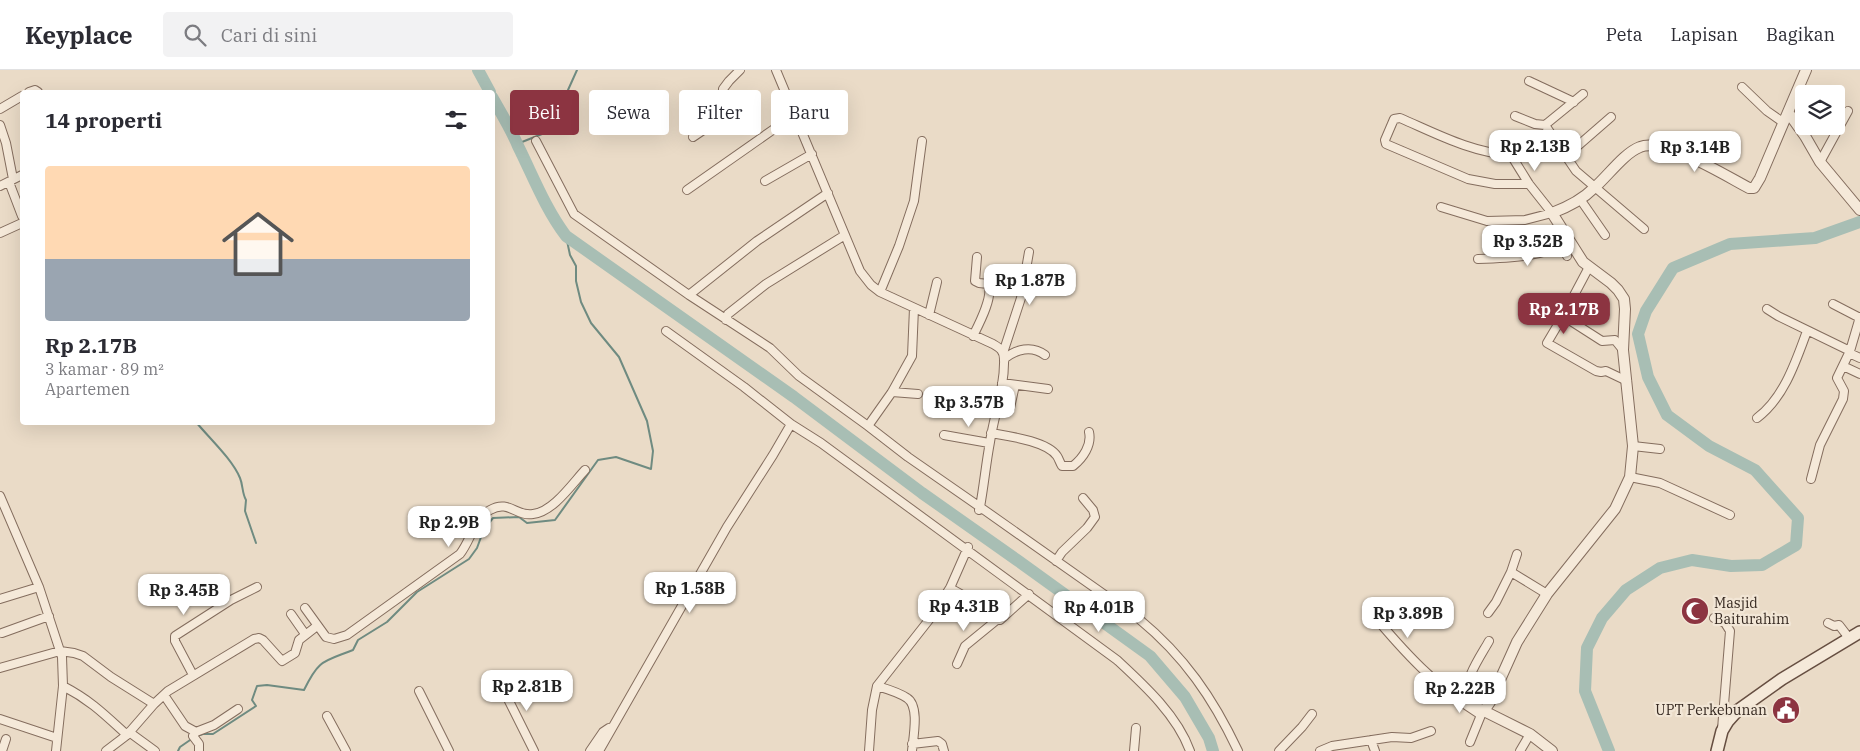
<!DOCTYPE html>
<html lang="id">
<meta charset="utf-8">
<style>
:root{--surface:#fff;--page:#f2f2f3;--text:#2b2b33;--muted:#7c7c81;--line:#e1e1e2;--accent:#8c3441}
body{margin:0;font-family:"IBM Plex Serif",serif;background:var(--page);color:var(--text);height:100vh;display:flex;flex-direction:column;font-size:19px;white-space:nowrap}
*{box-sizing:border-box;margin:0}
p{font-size:16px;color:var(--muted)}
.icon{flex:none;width:28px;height:28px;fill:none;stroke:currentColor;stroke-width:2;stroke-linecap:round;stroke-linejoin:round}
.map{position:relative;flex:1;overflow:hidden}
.details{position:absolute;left:20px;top:20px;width:475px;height:335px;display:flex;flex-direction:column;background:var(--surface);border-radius:5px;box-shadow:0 5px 20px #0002}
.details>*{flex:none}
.top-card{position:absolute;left:510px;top:20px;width:475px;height:45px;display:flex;gap:10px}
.fabs{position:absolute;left:1795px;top:15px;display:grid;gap:10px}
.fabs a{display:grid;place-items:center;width:50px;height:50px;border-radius:5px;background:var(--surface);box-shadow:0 5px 20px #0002;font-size:25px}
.price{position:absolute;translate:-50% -42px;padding:0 11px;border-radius:10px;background:#fff;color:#222;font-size:16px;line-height:32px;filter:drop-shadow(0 1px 2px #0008)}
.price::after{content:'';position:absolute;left:50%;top:30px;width:15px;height:11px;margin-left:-8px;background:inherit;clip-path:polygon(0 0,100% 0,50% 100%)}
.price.on{background:var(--accent);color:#fff}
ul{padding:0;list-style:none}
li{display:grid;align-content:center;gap:10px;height:265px;padding:0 25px}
li span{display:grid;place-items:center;height:155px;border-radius:5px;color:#555}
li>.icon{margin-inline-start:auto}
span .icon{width:90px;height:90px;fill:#fffc;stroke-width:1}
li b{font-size:21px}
h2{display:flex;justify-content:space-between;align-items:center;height:60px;padding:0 25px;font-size:21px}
.chip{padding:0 18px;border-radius:5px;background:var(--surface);box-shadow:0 5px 20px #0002;font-size:18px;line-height:45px}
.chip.on{background:var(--accent);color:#fff}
header{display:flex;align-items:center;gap:30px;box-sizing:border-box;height:70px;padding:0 25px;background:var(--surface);border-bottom:1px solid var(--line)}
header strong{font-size:24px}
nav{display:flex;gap:28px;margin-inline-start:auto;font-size:18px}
.search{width:350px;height:45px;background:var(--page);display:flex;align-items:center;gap:12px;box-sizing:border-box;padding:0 18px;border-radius:5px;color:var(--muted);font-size:19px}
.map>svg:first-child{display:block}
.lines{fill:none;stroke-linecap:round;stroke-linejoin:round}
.stream{stroke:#6f8b81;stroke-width:2}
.river{stroke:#a8beb4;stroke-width:12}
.minor-casing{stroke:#846d5e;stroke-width:10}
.tertiary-casing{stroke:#846d5e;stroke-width:12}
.secondary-casing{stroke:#664e41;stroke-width:14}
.minor{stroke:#f5e9d9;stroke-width:8}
.tertiary{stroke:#f5e9d9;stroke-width:10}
.secondary{stroke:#f5e9d9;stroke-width:11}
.labels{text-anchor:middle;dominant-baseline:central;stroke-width:4.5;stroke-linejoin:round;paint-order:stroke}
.poi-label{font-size:14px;fill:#352820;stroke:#f2e6d6;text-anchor:start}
</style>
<header>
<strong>Keyplace</strong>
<div class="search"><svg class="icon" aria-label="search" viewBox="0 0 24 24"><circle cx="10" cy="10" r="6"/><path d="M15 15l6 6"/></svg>Cari di sini</div>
<nav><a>Peta</a><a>Lapisan</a><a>Bagikan</a></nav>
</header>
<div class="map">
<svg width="1860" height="681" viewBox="0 0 1860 681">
<rect width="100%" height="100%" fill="#eadbc7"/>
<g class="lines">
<path class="stream" d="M517,74l25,-10 12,-20 13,-16 1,-8 9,-20
M196,352c14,17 36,37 44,56 3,7 2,15 6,22l-1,11 11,32
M197,666l6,-2h10l43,-28 -4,-6 5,-14 10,-1 37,5c15,-31 19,-28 49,-40l5,-10 29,-18 30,-30 52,-33 8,-11 7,-19 9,-11 26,-1 8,6 28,-3 43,-60 18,-3 35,12 2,-18 -6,-30 -28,-64 -28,-34 -10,-21 -5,-21v-15l-6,-11 -4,-19
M178,681l2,-4 13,-9"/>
<path class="river" d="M478,0l12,22
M492,27c9,16 19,32 26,49 15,30 27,62 48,90l228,161 128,96 95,67 133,96 35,41 24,41 4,13
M1609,681l-24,-60 2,-43 15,-30 24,-28 34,-22 32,-8 39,6 31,-1 34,-20 2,-27 -43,-48 -46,-24 -42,-31 -19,-38 -10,-43 8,-23 27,-43 57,-24 85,-6 45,-16"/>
<defs>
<path id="minor" d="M776,0l84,201 11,14 9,7 113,52c7,4 11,7 11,15 1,27 -10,56 -14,83 -4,21 -6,43 -10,65l159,112c45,37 74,79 99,132
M1529,11l45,21
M1742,17l25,24 17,12
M29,22l6,-2 3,2
M1583,24l-38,31 31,46 68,58
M0,39l22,-13
M1515,46l20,8 10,1
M0,55l6,18 7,36
M693,67l28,-19 2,-29 6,-8 11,-11
M536,71l38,73 115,81 81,53 29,28 69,50
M1511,85c-39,-2 -76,-22 -111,-37l-6,1 -9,21 1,4 82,35 27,5h34
M1565,87l46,-40
M1820,92l28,-51
M765,111l47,-27
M9,112l13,34
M0,116l22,-11
M687,120l87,-61 23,-11
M1580,129l25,36
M1441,137l46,14 38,-1 27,-7 -23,-29 -26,-42
M0,163l22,-10
M1563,176l4,10
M1478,189c32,-1 63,-2 92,-17
M1589,197l-26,49 39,25 13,-1 8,10
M880,222l19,-46 15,-45 8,-60
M689,225l68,-54 71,-48
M1833,234l27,14
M914,238l-2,48 -20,36 -24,34 40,31 72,50 -1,3
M1767,239l11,7 72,35
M929,245l8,-33
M1563,246l-16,27 49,28 5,1 5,-1 21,10
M726,250l2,-6 38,-30 79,-49
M666,261l78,56 47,37 30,19 296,217c27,25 60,55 73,91
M973,266c6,-12 21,-40 15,-52l-9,-1 -4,-2 2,-24
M1003,283l18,-55 8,-46
M1849,283l11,5
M1004,289c12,-10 28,-14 41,-4
M1843,296l17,8
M1002,313l46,6
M892,322l26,2
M996,340l9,1 5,-3 5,-23
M1757,348c27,-20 39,-57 50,-87
M991,363c17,3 56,8 66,23 2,3 3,7 5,10h11c10,-8 19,-21 16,-34
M944,365l45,8
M1633,376l27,3
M1630,407l30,6 70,32
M1811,409l9,-34 23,-46 1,-8 -7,-13 13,-27 10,-34
M0,426l39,91 23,70 1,29 -7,65
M1056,491l6,-9 25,-24 8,-11 -2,-7 -10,-12
M1511,502l6,-18
M950,518l34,19 12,12 4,1 29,-26
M0,529l39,-12
M305,538l21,29 8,2 13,-4 113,-81c11,-14 14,-35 30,-44 19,-11 26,7 43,4 20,-2 39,-30 52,-44
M1370,541c33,40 67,77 111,104l3,-4c-5,-4 -12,-8 -15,-14 -8,-14 13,-43 20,-56
M1488,543l8,-11 15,-30 36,22
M291,544l14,20
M1714,548l11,5 5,8 -8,98
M1828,553l6,3 5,-1 10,13
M2,563l47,-17
M957,594l8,-18 33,-27
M0,598l60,-17 14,2 9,3 28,21 43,27
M193,605l-18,-34v-5l56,-36 26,-13
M500,613l34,68
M63,616c27,14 41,28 64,49
M877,616c10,3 21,6 30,12 13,8 6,40 5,53
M419,621l30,60
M164,625l21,31 11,6
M327,646l19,35
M0,649l57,19
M129,662l26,19
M1371,670l4,11
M1470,672l11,-27
M912,674l26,-3 4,3 2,7
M2,681l4,-12
M106,681l21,-16 27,-31 14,-13 86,-52 5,-1 4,2 19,21 13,-8 4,-13 18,-14
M199,681v-7l-6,-8 3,-4 18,-7 24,-16
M590,681l13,-19 6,-4
M599,681l128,-224 46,-72 18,-31
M869,681l3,-41 5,-24 55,-70 18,-28 18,-41
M1134,681l2,-23
M1279,681l23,-24 10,-13
M1320,681l12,-5 60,-9 19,1 20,-7
M1520,681l10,-17"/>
<path id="tertiary" d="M1806,0l-18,42 17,24 15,26 40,48
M1552,681l-22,-17 -46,-23 6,-9 27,-60 30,-48 68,-85 15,-32 3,-31 -10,-96 2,-41 -1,-10 -6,-9 -7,-7 -28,-21 -31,-49c16,-6 30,-13 42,-25 13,-11 30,-35 46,-41 24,-10 86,29 109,41h5l6,-10 28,-66"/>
<path id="secondary" d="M1717,681l5,-20 6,-10 9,-10 45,-32 78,-47"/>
</defs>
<use href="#minor" class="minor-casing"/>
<use href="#tertiary" class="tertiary-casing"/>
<use href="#secondary" class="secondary-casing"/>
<use href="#minor" class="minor"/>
<use href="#tertiary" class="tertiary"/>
<use href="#secondary" class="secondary"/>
</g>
<defs>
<symbol id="mosque-disc" viewBox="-11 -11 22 22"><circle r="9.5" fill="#8c3441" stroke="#f2e6d6"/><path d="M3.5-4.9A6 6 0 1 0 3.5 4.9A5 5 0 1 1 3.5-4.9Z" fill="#fff"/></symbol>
<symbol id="civic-disc" viewBox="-11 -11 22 22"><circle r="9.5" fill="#8c3441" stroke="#f2e6d6"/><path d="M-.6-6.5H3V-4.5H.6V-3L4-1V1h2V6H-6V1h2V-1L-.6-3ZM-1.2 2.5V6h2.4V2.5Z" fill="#fff"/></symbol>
</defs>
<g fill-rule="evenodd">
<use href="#mosque-disc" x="1679" y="525" width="32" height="32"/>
<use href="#civic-disc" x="1770" y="624" width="32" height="32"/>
</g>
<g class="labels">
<g class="poi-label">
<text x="1714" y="533">Masjid<tspan x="1714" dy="16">Baiturahim</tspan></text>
<text x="1767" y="640" text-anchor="end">UPT Perkebunan</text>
</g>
</g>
</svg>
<div class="fabs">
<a><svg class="icon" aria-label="layers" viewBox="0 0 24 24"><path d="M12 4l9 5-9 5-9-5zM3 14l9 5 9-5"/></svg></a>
</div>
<b class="price" style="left:1535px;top:102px">Rp 2.13B</b>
<b class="price" style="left:1695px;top:103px">Rp 3.14B</b>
<b class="price" style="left:1528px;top:197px">Rp 3.52B</b>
<b class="price" style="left:1030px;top:236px">Rp 1.87B</b>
<b class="price on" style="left:1564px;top:265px">Rp 2.17B</b>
<b class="price" style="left:969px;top:358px">Rp 3.57B</b>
<b class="price" style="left:449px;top:478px">Rp 2.9B</b>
<b class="price" style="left:690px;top:544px">Rp 1.58B</b>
<b class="price" style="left:184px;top:546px">Rp 3.45B</b>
<b class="price" style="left:964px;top:562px">Rp 4.31B</b>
<b class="price" style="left:1099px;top:563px">Rp 4.01B</b>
<b class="price" style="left:1408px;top:569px">Rp 3.89B</b>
<b class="price" style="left:527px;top:642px">Rp 2.81B</b>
<b class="price" style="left:1460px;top:644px">Rp 2.22B</b>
<div class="top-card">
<a class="chip on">Beli</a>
<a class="chip">Sewa</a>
<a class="chip">Filter</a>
<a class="chip">Baru</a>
</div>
<section class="details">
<h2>14 properti<svg class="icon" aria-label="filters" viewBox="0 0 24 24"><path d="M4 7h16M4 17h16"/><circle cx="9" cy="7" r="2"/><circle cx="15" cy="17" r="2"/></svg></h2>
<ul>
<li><span style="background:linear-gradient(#ffd9b3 60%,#9aa5b1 0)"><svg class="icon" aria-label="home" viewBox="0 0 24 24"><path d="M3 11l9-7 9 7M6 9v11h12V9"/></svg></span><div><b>Rp 2.17B</b><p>3 kamar · 89 m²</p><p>Apartemen</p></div></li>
</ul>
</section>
</div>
